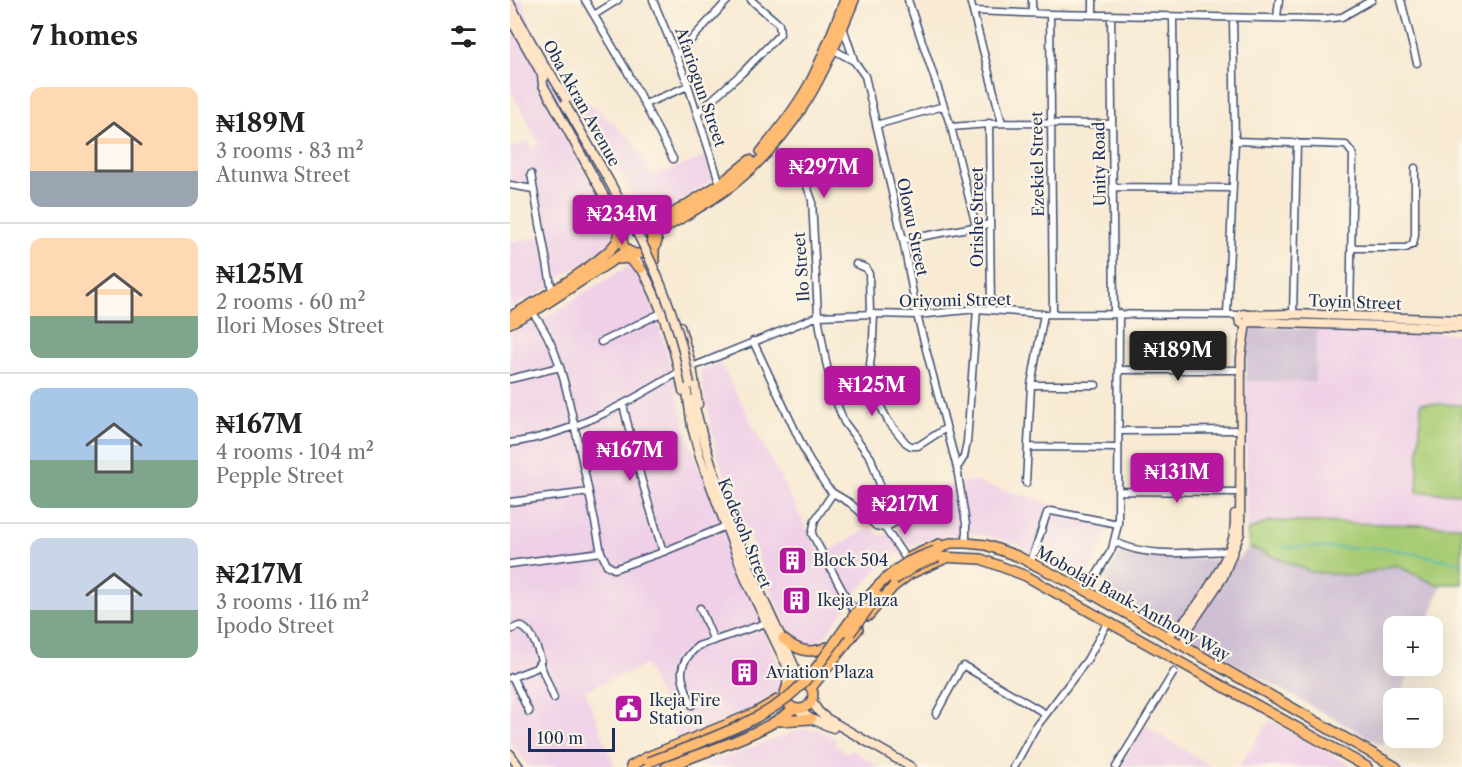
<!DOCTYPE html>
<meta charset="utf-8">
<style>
:root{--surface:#fff;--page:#f6f6f6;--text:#222;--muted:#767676;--line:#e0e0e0;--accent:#b5179e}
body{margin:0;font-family:"Libre Caslon Text",serif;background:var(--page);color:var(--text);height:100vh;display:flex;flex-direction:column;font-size:22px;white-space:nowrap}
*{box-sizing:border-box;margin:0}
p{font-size:20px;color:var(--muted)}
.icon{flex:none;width:33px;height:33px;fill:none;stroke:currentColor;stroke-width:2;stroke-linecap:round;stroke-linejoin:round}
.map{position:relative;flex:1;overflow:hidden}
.details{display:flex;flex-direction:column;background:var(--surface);width:510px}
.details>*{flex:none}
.buttons{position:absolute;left:873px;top:616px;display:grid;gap:12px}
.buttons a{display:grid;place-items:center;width:60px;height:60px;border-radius:12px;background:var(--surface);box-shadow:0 6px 24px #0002;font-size:30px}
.scale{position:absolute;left:18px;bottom:15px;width:87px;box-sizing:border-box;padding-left:6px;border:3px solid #1b2f5e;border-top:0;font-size:16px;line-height:21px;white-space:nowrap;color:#1b2f5e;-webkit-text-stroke:4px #fcf5e5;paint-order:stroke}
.price{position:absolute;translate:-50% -51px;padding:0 14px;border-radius:6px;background:var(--accent);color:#fff;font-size:20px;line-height:39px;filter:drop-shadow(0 2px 3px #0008)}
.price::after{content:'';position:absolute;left:50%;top:36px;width:18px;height:14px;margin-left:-9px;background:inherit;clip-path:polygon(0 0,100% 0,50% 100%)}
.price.selected{background:#222;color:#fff}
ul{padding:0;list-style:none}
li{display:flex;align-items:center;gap:18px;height:150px;padding:0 30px}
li+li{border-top:2px solid var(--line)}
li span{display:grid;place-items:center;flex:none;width:168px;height:120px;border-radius:12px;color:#555}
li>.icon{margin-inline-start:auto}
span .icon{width:72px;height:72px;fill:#fffc;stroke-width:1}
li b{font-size:26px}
h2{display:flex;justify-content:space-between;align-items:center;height:72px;padding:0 30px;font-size:26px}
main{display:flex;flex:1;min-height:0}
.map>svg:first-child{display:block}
.built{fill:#efd0e7}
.industrial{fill:#cdbed3}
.green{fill:#a8cc75;stroke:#627e6a;stroke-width:1.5}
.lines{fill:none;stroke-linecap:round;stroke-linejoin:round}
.stream{stroke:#49b8c0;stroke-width:1.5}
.street-casing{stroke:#3c4b70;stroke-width:9}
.secondary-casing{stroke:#3c4b70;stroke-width:11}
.primary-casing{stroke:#3c4b70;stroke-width:12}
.street{stroke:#fff;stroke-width:6}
.secondary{stroke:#ffe4c6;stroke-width:8}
.primary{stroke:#ffbb71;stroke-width:9}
.secondary-bridge-casing{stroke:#3c4b70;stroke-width:11;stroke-linecap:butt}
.primary-bridge-casing{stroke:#3c4b70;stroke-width:12;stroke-linecap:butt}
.secondary-bridge{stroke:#ffe4c6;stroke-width:8}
.primary-bridge{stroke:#ffbb71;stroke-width:9}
.labels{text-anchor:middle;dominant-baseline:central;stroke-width:4.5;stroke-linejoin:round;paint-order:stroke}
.street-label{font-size:16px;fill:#1b2f5e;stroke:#fcf5e5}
.poi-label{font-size:16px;fill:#1b2f5e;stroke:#fcf5e5;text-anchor:start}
</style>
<main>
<section class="details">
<h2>7 homes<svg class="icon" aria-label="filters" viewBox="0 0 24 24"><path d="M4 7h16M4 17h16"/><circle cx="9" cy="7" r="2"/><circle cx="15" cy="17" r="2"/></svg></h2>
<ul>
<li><span style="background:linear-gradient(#ffd9b3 70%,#9aa5b1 0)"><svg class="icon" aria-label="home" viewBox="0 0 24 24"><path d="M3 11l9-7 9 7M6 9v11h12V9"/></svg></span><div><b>₦189M</b><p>3 rooms · 83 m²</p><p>Atunwa Street</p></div></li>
<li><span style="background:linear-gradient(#ffd9b3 65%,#7fa58c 0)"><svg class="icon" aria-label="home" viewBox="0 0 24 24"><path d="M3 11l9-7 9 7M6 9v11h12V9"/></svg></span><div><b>₦125M</b><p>2 rooms · 60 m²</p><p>Ilori Moses Street</p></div></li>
<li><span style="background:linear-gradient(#a9c7e8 60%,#7fa58c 0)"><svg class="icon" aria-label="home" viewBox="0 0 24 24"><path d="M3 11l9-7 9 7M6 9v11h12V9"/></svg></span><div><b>₦167M</b><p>4 rooms · 104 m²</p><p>Pepple Street</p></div></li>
<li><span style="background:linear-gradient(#c9d6e8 60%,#7fa58c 0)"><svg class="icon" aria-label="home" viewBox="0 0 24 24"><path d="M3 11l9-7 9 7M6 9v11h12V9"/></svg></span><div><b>₦217M</b><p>3 rooms · 116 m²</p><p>Ipodo Street</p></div></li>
</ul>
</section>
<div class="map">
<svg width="952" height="767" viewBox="0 0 952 767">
<rect width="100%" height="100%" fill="#fcf5e5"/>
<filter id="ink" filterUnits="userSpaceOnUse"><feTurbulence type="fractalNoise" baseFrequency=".0167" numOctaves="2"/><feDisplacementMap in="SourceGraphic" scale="12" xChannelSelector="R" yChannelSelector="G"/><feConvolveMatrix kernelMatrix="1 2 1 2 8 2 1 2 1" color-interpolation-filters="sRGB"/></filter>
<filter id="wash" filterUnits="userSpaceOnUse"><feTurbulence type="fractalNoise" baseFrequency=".008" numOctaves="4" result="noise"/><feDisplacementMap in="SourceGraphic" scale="24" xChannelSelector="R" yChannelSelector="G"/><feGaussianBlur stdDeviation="1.35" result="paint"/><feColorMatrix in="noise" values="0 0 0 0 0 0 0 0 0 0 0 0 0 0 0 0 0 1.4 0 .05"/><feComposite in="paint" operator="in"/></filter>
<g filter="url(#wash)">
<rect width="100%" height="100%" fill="#f8ead3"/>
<path class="built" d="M0,0h12l24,66 84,72 22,38 54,-19 7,22 -44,30 -24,5 -57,-94 -24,12 52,96v5l-5,12 -58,37 -5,6 -38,21v-67l35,-6 -9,-61 -6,-4 -4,1 2,12 -18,-2v-34l19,-7 2,7 8,-4 -29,-56z
M121,264l14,23 15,41 31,117 90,226 3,13 -5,7 -28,19 -74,30 -31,-75 -61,25 29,75 -4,2h-81l-16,-22h-3v-412l35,-15z
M807,329l145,5v192l-192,-5 -23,10 -1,-150 69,1z
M210,362l101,194 50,-29 10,9 37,-19 19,-5 -2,-24 38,-7 139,41 -28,60 -72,-40 -36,-8 -30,2 -28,7 -18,9 -18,13 -27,29 -31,44 -9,7 -11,1 -11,-7 -23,-51 -54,-136 -16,-81z
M760,720l84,47h-116z
M635,725l66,42h-90z
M292,729l16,1 13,6 6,3 -3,5 11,9 6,-3 29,17h-183z"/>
<path class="industrial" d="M742,327l65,2 -2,53 -69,-1 2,-45z
M739,547l22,8 85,21 39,-11 40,19h7l-16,43h-32v39h18l-13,33h-5l-1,15 -11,31 -282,-156 21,-37 26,6 91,2z"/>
<path class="green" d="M911,403l41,2v89l-45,-2z
M760,521l192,5v58h-27l-40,-19 -39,11 -45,-4 -62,-25 -2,-16z"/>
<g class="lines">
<path class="stream" d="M773,547l101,1 78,15"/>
</g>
</g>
<g filter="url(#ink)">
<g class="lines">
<defs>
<path id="street" d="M75,0l42,71 46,88
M143,0l33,79 34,105
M398,0l43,127 25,99
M460,0l32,123
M891,0l16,63
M463,11l77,3 273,5 19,-2 30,-17
M522,13v-13
M540,14l3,299
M583,14v-14
M84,15l24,-15
M601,15l3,298
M663,17l2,171
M767,17l2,-17
M333,27l11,33
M324,50l20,11 11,15 38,164 14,75 40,153 9,56v19
M167,55l51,-55
M135,104l43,-18
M187,113l45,-40 38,-39 -1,-10 -28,-24
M479,123l2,187
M366,125l68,-19
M441,127l51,-4 110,1
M725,141l111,4 7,9 -3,163
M21,174l21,117
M0,185l23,4
M297,186l5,14 6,116 8,46 8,34 10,26 27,36 10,30 17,19 2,5 -1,6 -5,5 -9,5
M603,187l119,1
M393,240l87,-16
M842,248h54l7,-4 2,-9v-67
M346,264l10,4 3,6 1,40
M22,312c27,33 35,80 44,121 9,39 17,79 25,119l6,13 7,4 49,-17 63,-26
M364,314l-1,25 -3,26 9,38 9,18 18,22 5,3h7l28,-18
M783,314l4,-171
M717,315l8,-174 -2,-123
M243,341l56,119 18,27 6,6 17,10 26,23 9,2
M91,342l60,-29
M182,367l126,-51 56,-2 43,1 60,-6 67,5 196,1
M610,370h116
M0,379l50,-12
M521,385h65
M113,405l18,73 22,74
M609,431l116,-1
M0,443c63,-9 116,-39 169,-71
M518,447l90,1
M447,468l7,-11 3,-15 10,-133
M516,483l5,-98 13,-71
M608,491l117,1
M323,493l-18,27 -3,14 41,76
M0,502l79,-10
M375,528l21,31
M605,542c35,17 75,10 113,9
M521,562l16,-49 4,-2 67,13
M0,564l91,-12
M577,591l25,-42 6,-25 1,-211
M190,608l14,33
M0,630l9,-4c13,3 18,22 22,34l-5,8 -26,10
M30,664l14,34
M3,678l16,34
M182,705c-10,-25 -19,-38 6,-59l68,-23
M426,714l25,-46 3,-2 82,48
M504,767l20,-37 53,-70 21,-38
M606,767l58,-95"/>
<path id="secondary" d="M0,4l36,65
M0,18l34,60
M34,66l7,8 21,35
M32,75l1,10 73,133
M121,252c28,40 43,92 52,139
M729 319a5 5 0 1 1 10 0a5 5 0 1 1-10 0Z
M737,315l46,-1 169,6
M737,322l215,6
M170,326l12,41 6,37
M176,385l6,42 8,30 46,123 42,88 -1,19
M183,400c15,59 35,117 59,173 15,37 34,72 49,109
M655,636c23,-8 59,-70 67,-94 3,-8 3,-19 3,-28
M678,649l-3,-10 1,-7 37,-55 17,-44 1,-176 5,-34
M301,701l8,11 7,6 85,49
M287,709l14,10 22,9
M0,754l9,13"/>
<path id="primary" d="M251,152c18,-22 36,-45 49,-69 14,-27 24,-55 35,-83
M131,224h13l11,-6 55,-34 30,-24
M112 239a15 15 0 1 1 30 0a15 15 0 1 1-30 0Z
M142,243l5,-10c26,-17 54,-31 78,-50 65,-54 88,-107 119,-183
M109,259l9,-1 13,11
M144,261v-12l3,-8
M0,317c21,-12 98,-58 107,-76 5,-9 1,-17 -3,-27
M0,323l31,-16 83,-54 7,-1
M425,551l15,-8h16l20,2 31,11 70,35 309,176
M428,557l43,2 45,17 341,191
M398,558l31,-14
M358,616l25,-29 17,-13 34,-15
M273,639c14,11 26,16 44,8
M275 695a14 14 0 1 1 28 0a14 14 0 1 1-28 0Z
M301,688l47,-59
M270,721l31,-2
M121,766l16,-9 108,-44 22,-13
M156,767c35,-14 101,-34 128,-59"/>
</defs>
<use href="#street" class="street-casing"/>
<use href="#secondary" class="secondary-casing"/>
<use href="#primary" class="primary-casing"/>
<use href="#street" class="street"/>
<use href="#secondary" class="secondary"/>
<use href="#primary" class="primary"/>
<defs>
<path id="secondary-bridge" d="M55,104c43,76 93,154 116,239 4,14 6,28 9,41"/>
<path id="primary-bridge" d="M384,580l23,-15 21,-8
M340,633l28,-37
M139,762c44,-17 114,-40 147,-72 40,-38 62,-97 110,-127 9,-5 19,-8 29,-12"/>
</defs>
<use href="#secondary-bridge" class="secondary-bridge-casing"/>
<use href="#primary-bridge" class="primary-bridge-casing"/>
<use href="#secondary-bridge" class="secondary-bridge"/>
<use href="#primary-bridge" class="primary-bridge"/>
</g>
</g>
<defs>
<symbol id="building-square" viewBox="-11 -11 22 22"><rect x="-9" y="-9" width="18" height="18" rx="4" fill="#b5179e" stroke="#fcf5e5"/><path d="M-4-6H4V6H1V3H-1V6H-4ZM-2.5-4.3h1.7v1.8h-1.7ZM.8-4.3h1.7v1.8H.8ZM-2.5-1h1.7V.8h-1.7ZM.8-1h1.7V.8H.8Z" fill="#fff"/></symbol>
<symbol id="civic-square" viewBox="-11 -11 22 22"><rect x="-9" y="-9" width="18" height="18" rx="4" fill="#b5179e" stroke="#fcf5e5"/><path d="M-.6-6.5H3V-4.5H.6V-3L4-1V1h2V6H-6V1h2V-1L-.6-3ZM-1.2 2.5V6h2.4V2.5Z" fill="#fff"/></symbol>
</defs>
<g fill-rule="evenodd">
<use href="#building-square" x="266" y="544" width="33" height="33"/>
<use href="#building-square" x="270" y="584" width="33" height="33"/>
<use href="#building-square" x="218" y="656" width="33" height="33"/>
<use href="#civic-square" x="102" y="692" width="33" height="33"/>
</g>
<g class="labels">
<g class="street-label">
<text transform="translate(191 87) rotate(71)">Afariogun Street</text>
<text transform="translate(72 103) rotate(61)">Oba Akran Avenue</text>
<text transform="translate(527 164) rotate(-91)">Ezekiel Street</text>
<text transform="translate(589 164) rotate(-91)">Unity Road</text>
<text transform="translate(467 217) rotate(-90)">Orishe Street</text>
<text transform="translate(403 227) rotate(78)">Olowu Street</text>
<text transform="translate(291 267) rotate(-94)">Ilo Street</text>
<text transform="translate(445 300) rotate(-1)">Oriyomi Street</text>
<text transform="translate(845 302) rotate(2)">Toyin Street</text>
<text transform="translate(235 533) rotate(68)">Kodesoh Street</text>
<text transform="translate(623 603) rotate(29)">Mobolaji Bank-Anthony Way</text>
</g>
<g class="poi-label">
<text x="303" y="560">Block 504</text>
<text x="307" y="600">Ikeja Plaza</text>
<text x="256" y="672">Aviation Plaza</text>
<text x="139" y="700">Ikeja Fire<tspan x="139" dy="18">Station</tspan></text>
</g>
</g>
</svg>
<div class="buttons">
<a>+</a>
<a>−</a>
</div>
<div class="scale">100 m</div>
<b class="price" style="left:314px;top:199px">₦297M</b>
<b class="price" style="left:112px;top:246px">₦234M</b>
<b class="price selected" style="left:668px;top:382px">₦189M</b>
<b class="price" style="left:362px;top:417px">₦125M</b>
<b class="price" style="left:120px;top:482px">₦167M</b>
<b class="price" style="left:667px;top:504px">₦131M</b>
<b class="price" style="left:395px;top:536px">₦217M</b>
</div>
</main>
